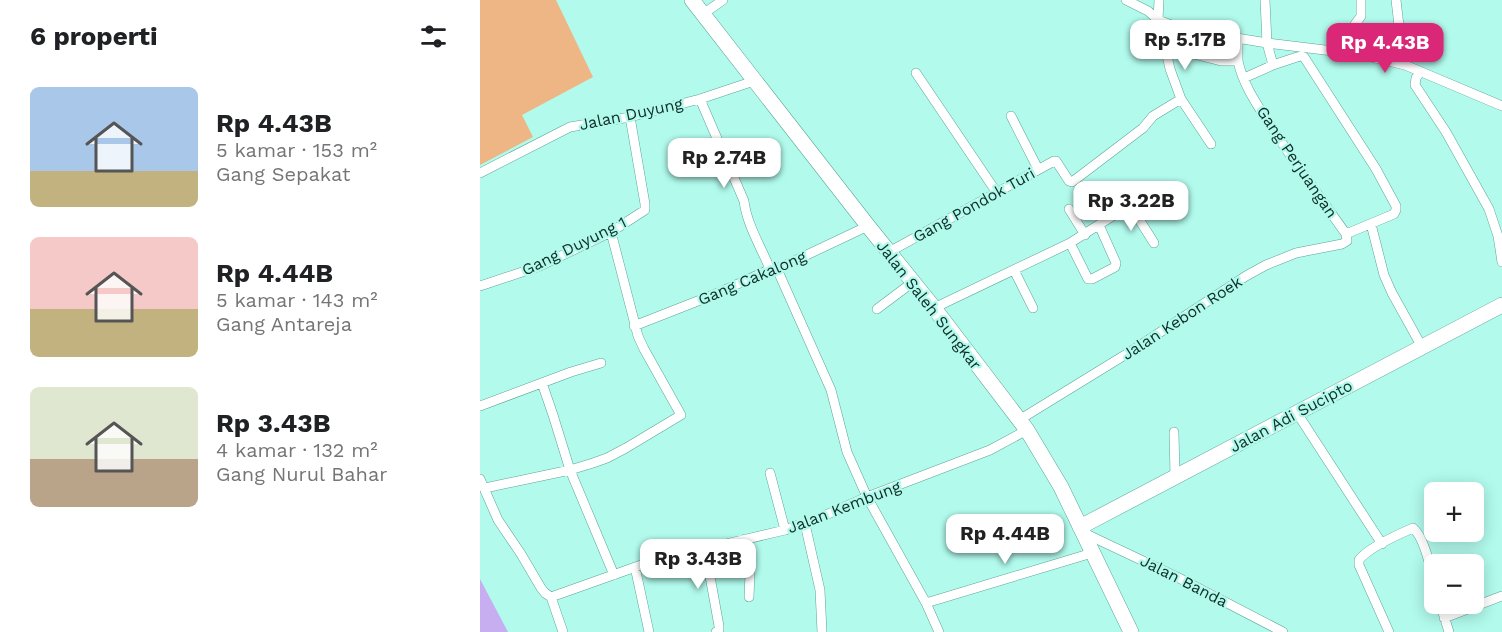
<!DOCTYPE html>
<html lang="id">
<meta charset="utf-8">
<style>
:root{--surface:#fff;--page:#f6f6f6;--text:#202124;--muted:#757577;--accent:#db2777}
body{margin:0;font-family:"Work Sans",sans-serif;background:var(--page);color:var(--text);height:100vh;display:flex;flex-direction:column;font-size:22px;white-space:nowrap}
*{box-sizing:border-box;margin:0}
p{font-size:20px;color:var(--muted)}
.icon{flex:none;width:33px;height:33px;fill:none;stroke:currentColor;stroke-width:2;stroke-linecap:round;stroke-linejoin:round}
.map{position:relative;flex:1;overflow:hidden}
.details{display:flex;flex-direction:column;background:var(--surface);width:480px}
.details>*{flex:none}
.controls{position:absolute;left:944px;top:482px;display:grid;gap:12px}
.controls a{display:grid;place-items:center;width:60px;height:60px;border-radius:9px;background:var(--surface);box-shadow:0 3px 15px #0003;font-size:30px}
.price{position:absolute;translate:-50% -51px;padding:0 14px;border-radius:12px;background:#fff;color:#222;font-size:20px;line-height:39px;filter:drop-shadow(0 2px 3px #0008)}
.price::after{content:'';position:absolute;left:50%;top:36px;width:18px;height:14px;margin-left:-9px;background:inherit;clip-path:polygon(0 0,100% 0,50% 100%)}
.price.current{background:var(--accent);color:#fff}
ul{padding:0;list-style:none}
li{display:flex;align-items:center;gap:18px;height:150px;padding:0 30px}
li span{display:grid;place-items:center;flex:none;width:168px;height:120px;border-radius:9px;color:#555}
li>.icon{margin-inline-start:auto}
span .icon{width:72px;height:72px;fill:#fffc;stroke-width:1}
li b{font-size:26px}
h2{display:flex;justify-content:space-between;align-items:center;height:72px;padding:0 30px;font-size:26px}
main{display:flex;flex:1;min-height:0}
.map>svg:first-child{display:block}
.green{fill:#efb685}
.water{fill:#c7aef1}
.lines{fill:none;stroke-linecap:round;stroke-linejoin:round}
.minor-casing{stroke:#5da498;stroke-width:10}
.trunk-casing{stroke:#5da498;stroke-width:16}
.minor{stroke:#fff;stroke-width:9}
.trunk{stroke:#fff;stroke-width:15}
.labels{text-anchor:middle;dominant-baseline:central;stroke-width:4.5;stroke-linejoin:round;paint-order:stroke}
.street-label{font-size:16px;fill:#0f2d28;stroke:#b1faec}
</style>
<main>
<section class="details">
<h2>6 properti<svg class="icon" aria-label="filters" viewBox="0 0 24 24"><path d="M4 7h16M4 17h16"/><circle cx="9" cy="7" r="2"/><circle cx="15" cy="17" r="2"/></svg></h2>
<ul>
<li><span style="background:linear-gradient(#a9c7e8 70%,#c2b280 0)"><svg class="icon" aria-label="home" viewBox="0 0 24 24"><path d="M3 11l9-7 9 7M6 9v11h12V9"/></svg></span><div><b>Rp 4.43B</b><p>5 kamar · 153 m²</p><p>Gang Sepakat</p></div></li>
<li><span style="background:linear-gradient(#f6c9c9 60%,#c2b280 0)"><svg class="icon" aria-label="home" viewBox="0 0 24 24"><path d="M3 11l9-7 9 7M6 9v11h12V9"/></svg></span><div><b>Rp 4.44B</b><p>5 kamar · 143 m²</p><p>Gang Antareja</p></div></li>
<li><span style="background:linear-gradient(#dfe7d0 60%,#b9a48a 0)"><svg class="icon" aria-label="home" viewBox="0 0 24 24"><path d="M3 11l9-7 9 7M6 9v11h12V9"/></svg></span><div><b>Rp 3.43B</b><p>4 kamar · 132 m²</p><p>Gang Nurul Bahar</p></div></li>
</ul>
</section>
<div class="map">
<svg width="1022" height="632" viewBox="0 0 1022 632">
<rect width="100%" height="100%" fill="#b1faec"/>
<path class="green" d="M0,0h76l37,77 -71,38 11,22 -53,28z"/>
<path class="water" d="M0,579l28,53h-28z"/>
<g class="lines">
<defs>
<path id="minor" d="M646,0l22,11 10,9 24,9 85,14 91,11 47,11 97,41
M785,0l2,43 6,22
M223,14l20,-14
M678,20l1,-20
M758,38v23
M698,50l43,11h17c5,25 22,48 36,70 23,35 48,69 72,103l48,-20 2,-4v-4l-20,-37 -72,-112 -3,-1 -4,1 -24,8 -29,13
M686,51l4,18 11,30
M878,54l1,-7c-11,-18 -9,-15 2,-31v-16
M913,62l-1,-12 9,-7 -5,-43
M940,72l-4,6 -1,7 31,47 43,77 9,27 4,26
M436,73l81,120
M220,99l44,102c3,24 17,46 26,68
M531,116l27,53
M0,173l90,-46 60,-10 70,-18 54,-18
M650,205l24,38
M589,209l16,26
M891,224l13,51 8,18 30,54
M590,243l18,36h4l23,-12 1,-4 -17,-38
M409,252l165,-91h2l13,20 3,1 71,-54 10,-12 28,-17 30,45
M297,269l54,121 16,62 20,45 59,106 13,29
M534,270l19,38
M0,286l60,-20 71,-34 34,-22v-6l-15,-87
M454,308l136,-65 60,-38 18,-9 4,-1 18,16
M397,309l36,-27
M154,326l84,-33 55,-25 4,1 91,-43
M62,383l11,32 17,55 44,105
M0,406l91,-34 30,-9
M817,413l85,131
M539,420l114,-70 113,-74 20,-11 30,-12 46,-9 5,-3 -1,-7
M694,432l1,45
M290,473l15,57
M0,479l18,41 23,34 20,34 4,5 6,4 12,35
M5,488l85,-18 23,-7 14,-5 19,-10 55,-33 -37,-66 -6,-13 -27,-104
M325,524l15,66 2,42
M604,533l93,44 106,55
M265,539l5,34 -1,24
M225,549l14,77v4l-3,2
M155,567l14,65
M71,597l110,-39 44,-9 80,-19 13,-5 7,-1 62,-27 123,-47 37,-20
M446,603l166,-50
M960,603l9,29
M964,618l58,-22
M909,632l-30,-67v-5c9,-12 40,-26 54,-32 11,9 17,38 21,53"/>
<path id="trunk" d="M212,0l176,226 66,82 93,122 34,57 70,145
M600,527l422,-222"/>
</defs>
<use href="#minor" class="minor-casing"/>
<use href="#trunk" class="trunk-casing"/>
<use href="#minor" class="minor"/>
<use href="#trunk" class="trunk"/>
</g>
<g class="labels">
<g class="street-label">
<text transform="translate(151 114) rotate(-12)">Jalan Duyung</text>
<text transform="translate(817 162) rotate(56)">Gang Perjuangan</text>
<text transform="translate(494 205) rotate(-29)">Gang Pondok Turi</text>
<text transform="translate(94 246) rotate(-26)">Gang Duyung 1</text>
<text transform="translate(272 278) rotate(-23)">Gang Cakalong</text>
<text transform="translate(449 305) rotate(52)">Jalan Saleh Sungkar</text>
<text transform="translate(702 318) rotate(-33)">Jalan Kebon Roek</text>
<text transform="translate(811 416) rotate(-28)">Jalan Adi Sucipto</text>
<text transform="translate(364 507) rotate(-21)">Jalan Kembung</text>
<text transform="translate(704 581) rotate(27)">Jalan Banda</text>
</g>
</g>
</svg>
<div class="controls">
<a>+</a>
<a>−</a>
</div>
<b class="price" style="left:705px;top:71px">Rp 5.17B</b>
<b class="price current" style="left:905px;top:74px">Rp 4.43B</b>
<b class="price" style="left:244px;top:189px">Rp 2.74B</b>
<b class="price" style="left:651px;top:232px">Rp 3.22B</b>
<b class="price" style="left:525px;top:565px">Rp 4.44B</b>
<b class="price" style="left:218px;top:590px">Rp 3.43B</b>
</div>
</main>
